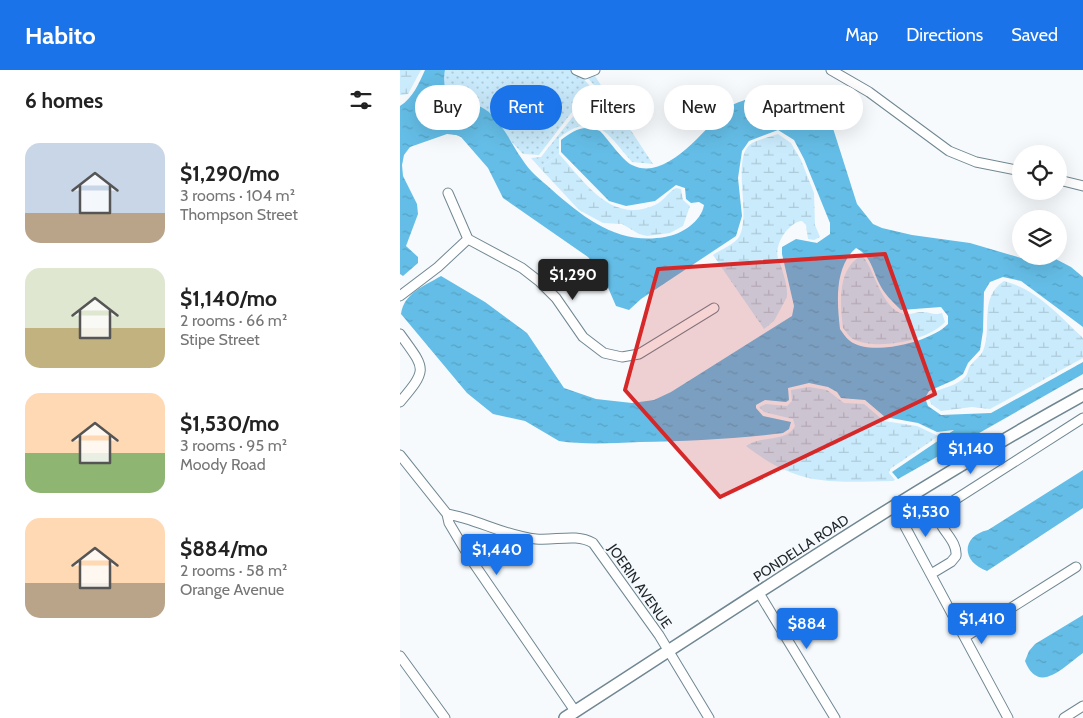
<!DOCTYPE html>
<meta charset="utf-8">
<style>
:root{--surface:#fff;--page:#f2f2f2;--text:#222;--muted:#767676;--accent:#1a73e8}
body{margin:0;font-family:Cabin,sans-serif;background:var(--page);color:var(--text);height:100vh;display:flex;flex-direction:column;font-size:19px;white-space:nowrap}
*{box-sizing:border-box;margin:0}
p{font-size:16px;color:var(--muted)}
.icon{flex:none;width:28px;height:28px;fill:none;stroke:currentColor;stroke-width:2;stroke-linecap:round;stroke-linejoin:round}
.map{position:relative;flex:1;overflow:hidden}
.side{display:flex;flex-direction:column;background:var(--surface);width:400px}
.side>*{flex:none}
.top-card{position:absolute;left:15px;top:15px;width:475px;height:45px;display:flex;gap:10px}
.buttons{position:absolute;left:612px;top:75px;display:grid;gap:10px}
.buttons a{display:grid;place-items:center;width:55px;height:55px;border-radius:50%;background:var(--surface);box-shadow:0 5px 20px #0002;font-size:25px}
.price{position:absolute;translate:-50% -42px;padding:0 11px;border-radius:5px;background:var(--accent);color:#fff;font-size:16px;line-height:32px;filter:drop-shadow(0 1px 2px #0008)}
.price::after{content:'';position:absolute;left:50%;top:30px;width:15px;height:11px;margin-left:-8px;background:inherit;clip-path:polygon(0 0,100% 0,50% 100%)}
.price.active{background:#222;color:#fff}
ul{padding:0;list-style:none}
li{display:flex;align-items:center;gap:15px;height:125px;padding:0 25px}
li span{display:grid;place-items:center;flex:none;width:140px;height:100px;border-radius:15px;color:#555}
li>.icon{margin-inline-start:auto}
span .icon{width:60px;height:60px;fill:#fffc;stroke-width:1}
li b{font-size:21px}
h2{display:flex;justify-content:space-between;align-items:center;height:60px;padding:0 25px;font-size:21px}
.tag{padding:0 18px;border-radius:22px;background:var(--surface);box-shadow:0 5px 20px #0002;font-size:18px;line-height:45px}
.tag.active{background:var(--accent);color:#fff}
header{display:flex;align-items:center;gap:30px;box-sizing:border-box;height:70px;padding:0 25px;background:var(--accent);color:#fff}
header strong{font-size:24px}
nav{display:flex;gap:28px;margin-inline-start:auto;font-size:18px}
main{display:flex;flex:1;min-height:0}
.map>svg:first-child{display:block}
.wetland{fill:url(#wetland-marsh)}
.park{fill:url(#park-dots)}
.water{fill:url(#water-ripples);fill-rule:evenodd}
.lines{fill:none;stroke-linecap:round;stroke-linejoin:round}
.minor-casing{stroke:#708792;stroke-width:11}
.major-casing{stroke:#708792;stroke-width:14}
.minor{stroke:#fff;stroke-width:9}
.major{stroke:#fff;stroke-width:11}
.marked{fill:#d62828;fill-opacity:0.2;stroke:#d62828;stroke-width:4;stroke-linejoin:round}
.labels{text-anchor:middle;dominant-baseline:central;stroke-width:4;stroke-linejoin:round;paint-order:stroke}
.street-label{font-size:14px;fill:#1e272c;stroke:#f6fafd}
</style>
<header>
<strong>Habito</strong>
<nav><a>Map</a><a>Directions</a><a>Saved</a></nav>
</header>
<main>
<section class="side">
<h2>6 homes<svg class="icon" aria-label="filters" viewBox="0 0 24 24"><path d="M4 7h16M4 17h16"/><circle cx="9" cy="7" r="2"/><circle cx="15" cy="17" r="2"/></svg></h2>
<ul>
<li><span style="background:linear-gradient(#c9d6e8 70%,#b9a48a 0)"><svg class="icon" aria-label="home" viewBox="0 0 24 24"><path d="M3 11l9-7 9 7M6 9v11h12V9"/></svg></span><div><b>$1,290/mo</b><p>3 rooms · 104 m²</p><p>Thompson Street</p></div></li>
<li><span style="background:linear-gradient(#dfe7d0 60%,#c2b280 0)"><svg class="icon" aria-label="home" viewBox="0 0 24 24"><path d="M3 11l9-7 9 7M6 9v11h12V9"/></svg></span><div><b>$1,140/mo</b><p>2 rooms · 66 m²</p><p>Stipe Street</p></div></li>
<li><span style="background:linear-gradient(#ffd9b3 60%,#8fb573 0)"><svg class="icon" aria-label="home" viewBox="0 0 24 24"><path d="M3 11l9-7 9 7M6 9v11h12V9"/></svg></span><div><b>$1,530/mo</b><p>3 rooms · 95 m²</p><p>Moody Road</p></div></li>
<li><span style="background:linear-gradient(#ffd9b3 65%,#b9a48a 0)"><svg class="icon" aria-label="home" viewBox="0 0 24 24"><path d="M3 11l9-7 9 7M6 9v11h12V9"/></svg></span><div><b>$884/mo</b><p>2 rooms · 58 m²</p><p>Orange Avenue</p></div></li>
</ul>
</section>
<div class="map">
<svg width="683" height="648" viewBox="0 0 683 648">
<defs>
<pattern id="wetland-marsh" width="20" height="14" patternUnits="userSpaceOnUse" patternTransform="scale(1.25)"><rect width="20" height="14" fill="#caebfc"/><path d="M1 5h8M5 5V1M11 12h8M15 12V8" fill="none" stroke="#adcad8"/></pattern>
<pattern id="park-dots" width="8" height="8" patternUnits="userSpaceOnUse" patternTransform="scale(1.25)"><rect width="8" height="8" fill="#caebfc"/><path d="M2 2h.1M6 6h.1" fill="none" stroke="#adcad8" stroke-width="1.8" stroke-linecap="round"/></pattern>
<pattern id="water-ripples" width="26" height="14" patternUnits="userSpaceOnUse" patternTransform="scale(1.25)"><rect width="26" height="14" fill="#64bde6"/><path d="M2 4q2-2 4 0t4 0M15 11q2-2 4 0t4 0" fill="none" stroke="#56a2c5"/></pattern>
</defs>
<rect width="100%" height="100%" fill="#f6fafd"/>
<path class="wetland" d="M0,0h21l-13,24 -8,1z
M378,64l13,9 10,17 13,33 1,32 5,12 -6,3 -6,-1 -2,-14 -4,-4c-13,1 -28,23 -24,37 4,12 10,26 9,39l-13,24 -10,8 -51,-74c7,-5 22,-11 26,-18 13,-23 -9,-80 13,-94 8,-4 18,-6 26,-9z
M159,84c25,27 52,71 96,51 9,-4 13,-13 21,-17l5,1 2,11 7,6 -7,20 -13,7 -23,3 -8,-2 -17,-10 -19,-1 -24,-13 -39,-42z
M462,185c13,15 19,54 42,59 7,1 12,-2 19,-2 7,0 11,4 19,1l3,9c-17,19 -69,29 -92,17 -4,-2 -7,-8 -10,-11 -3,-25 -6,-59 19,-73z
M604,211c32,8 56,35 79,57v20l-93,51 -18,-2 -31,4 -10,-7 -2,-6 2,-5c11,-5 26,-7 34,-16 3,-3 3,-8 5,-11 3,-5 10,-9 13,-15 10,-24 -5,-53 21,-70z
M409,317l18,3 17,13 20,1 20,17 33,5 19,9h4l-50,34 -1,4 6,7 -2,1c-63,1 -94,6 -147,-35 15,-11 40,-3 49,-20l-2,-7 -29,-7 -5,-5 7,-3 21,2 5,-5 -1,-11z"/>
<path class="park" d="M45,0h130l16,17 -52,68 -16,-1 -48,-51 -21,-3 -13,-7z
M191,0l62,94 -21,-2c-25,-28 -36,-53 -73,-24v16l-19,14 -9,-10 10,-1 53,-67v-5l-9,-10z"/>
<path class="water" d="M25,0h20c-7,40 28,24 47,45 13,13 20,30 30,44 7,12 19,21 29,30 34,30 67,56 114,48 17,-3 36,-15 39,-32l-5,-3 -8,1 -5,-4 -1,-11 -9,-3 -21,16 -29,5 -17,-5 -48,-49v-12c13,-10 22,-16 39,-9 8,8 22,29 32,34 35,18 73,-38 96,-57 4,-4 12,-6 17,-8l73,8 13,14 26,82 16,20 9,4 30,7 58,8 51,15 29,-2 21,11 12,10v50l-62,-46 -18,-4 -13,5 -6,10 -1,39 -3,19 -12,13 -5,11 -9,6 -25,11 -4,7 3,8 13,9 50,-2 92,-51v12l-185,105 -6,-7 62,-42 -17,2 -19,-9 -33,-6 -20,-17 -24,-2 -4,-6 -9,-5 -19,-4 -21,5 1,12 -3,2 -21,-2 -9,5v3l7,8 28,6 -2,7 -6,4c-48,6 -95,8 -143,9 -27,1 -55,3 -81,-1l-34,-20 -32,-7 -26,-21 -66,-79c3,-21 23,-28 40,-38l44,26 42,31 37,55 32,11 36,4 22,-3 17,-8 121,-76 2,-10 -12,-52v-7l14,-8 21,4 13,-9v-11l-26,-64 -10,-19 -16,-10 -29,11 -7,10 -4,27 4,38 -6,20 -95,63 -12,11 -13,-4 -13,-30 -15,-19 -85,-59 -15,-30 -27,-31 -5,-2 -9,-1 -37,13 -6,8 -2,10 1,11 14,28 1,10 -12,32 12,11v6l-15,13 -3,-2v-168c13,-8 19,-23 25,-36zM456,178c15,8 16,21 23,35 5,11 14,19 22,27l40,-3 7,9v8c-17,18 -77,33 -98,17 -4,-3 -7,-8 -10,-12 -3,-26 -6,-62 16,-81z
M683,400v38l-96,63c-26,-9 -26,-35 1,-41z
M683,545v38c-19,13 -44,43 -58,8l4,-10 6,-7z"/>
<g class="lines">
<defs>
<path id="minor" d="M176,0l9,4 10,-4
M431,0l38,22 80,59 27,11 45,9
M659,110l24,6
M48,123l20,46 54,29 18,14 16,16 27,39 21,16 18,4 17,-3 75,-46
M0,226l38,-29 30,-28
M0,264c25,35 29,34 0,68
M0,385l47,59 2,9 19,32 107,156
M494,436l114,212
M47,444c30,5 58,22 89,25 19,2 40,-6 57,4l66,92 50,83
M531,504l20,-12 5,-6c2,-18 -22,-29 -17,-46l144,-92
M359,523l76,125
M565,567l111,-70
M0,586l45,62
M664,648l19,-12"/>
<path id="major" d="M165,648c171,-110 340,-225 518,-323"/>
</defs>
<use href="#minor" class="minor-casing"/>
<use href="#major" class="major-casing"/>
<use href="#minor" class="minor"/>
<use href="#major" class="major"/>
</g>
<path class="marked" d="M485,184l50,140 -215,103 -95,-107 33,-121z"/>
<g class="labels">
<g class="street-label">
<text transform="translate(401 478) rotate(-33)">PONDELLA ROAD</text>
<text transform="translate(240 516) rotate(55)">JOERIN AVENUE</text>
</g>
</g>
</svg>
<div class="buttons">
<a><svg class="icon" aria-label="locate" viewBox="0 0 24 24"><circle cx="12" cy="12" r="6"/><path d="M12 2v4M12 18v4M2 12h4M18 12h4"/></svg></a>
<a><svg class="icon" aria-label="layers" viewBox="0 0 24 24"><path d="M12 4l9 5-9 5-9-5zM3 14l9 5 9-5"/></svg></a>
</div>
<b class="price active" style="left:173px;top:231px">$1,290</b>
<b class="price" style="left:571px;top:405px">$1,140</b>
<b class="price" style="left:526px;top:468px">$1,530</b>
<b class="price" style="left:97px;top:506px">$1,440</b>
<b class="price" style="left:582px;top:575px">$1,410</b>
<b class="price" style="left:407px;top:580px">$884</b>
<div class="top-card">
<a class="tag">Buy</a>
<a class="tag active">Rent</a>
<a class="tag">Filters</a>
<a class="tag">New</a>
<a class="tag">Apartment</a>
</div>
</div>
</main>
